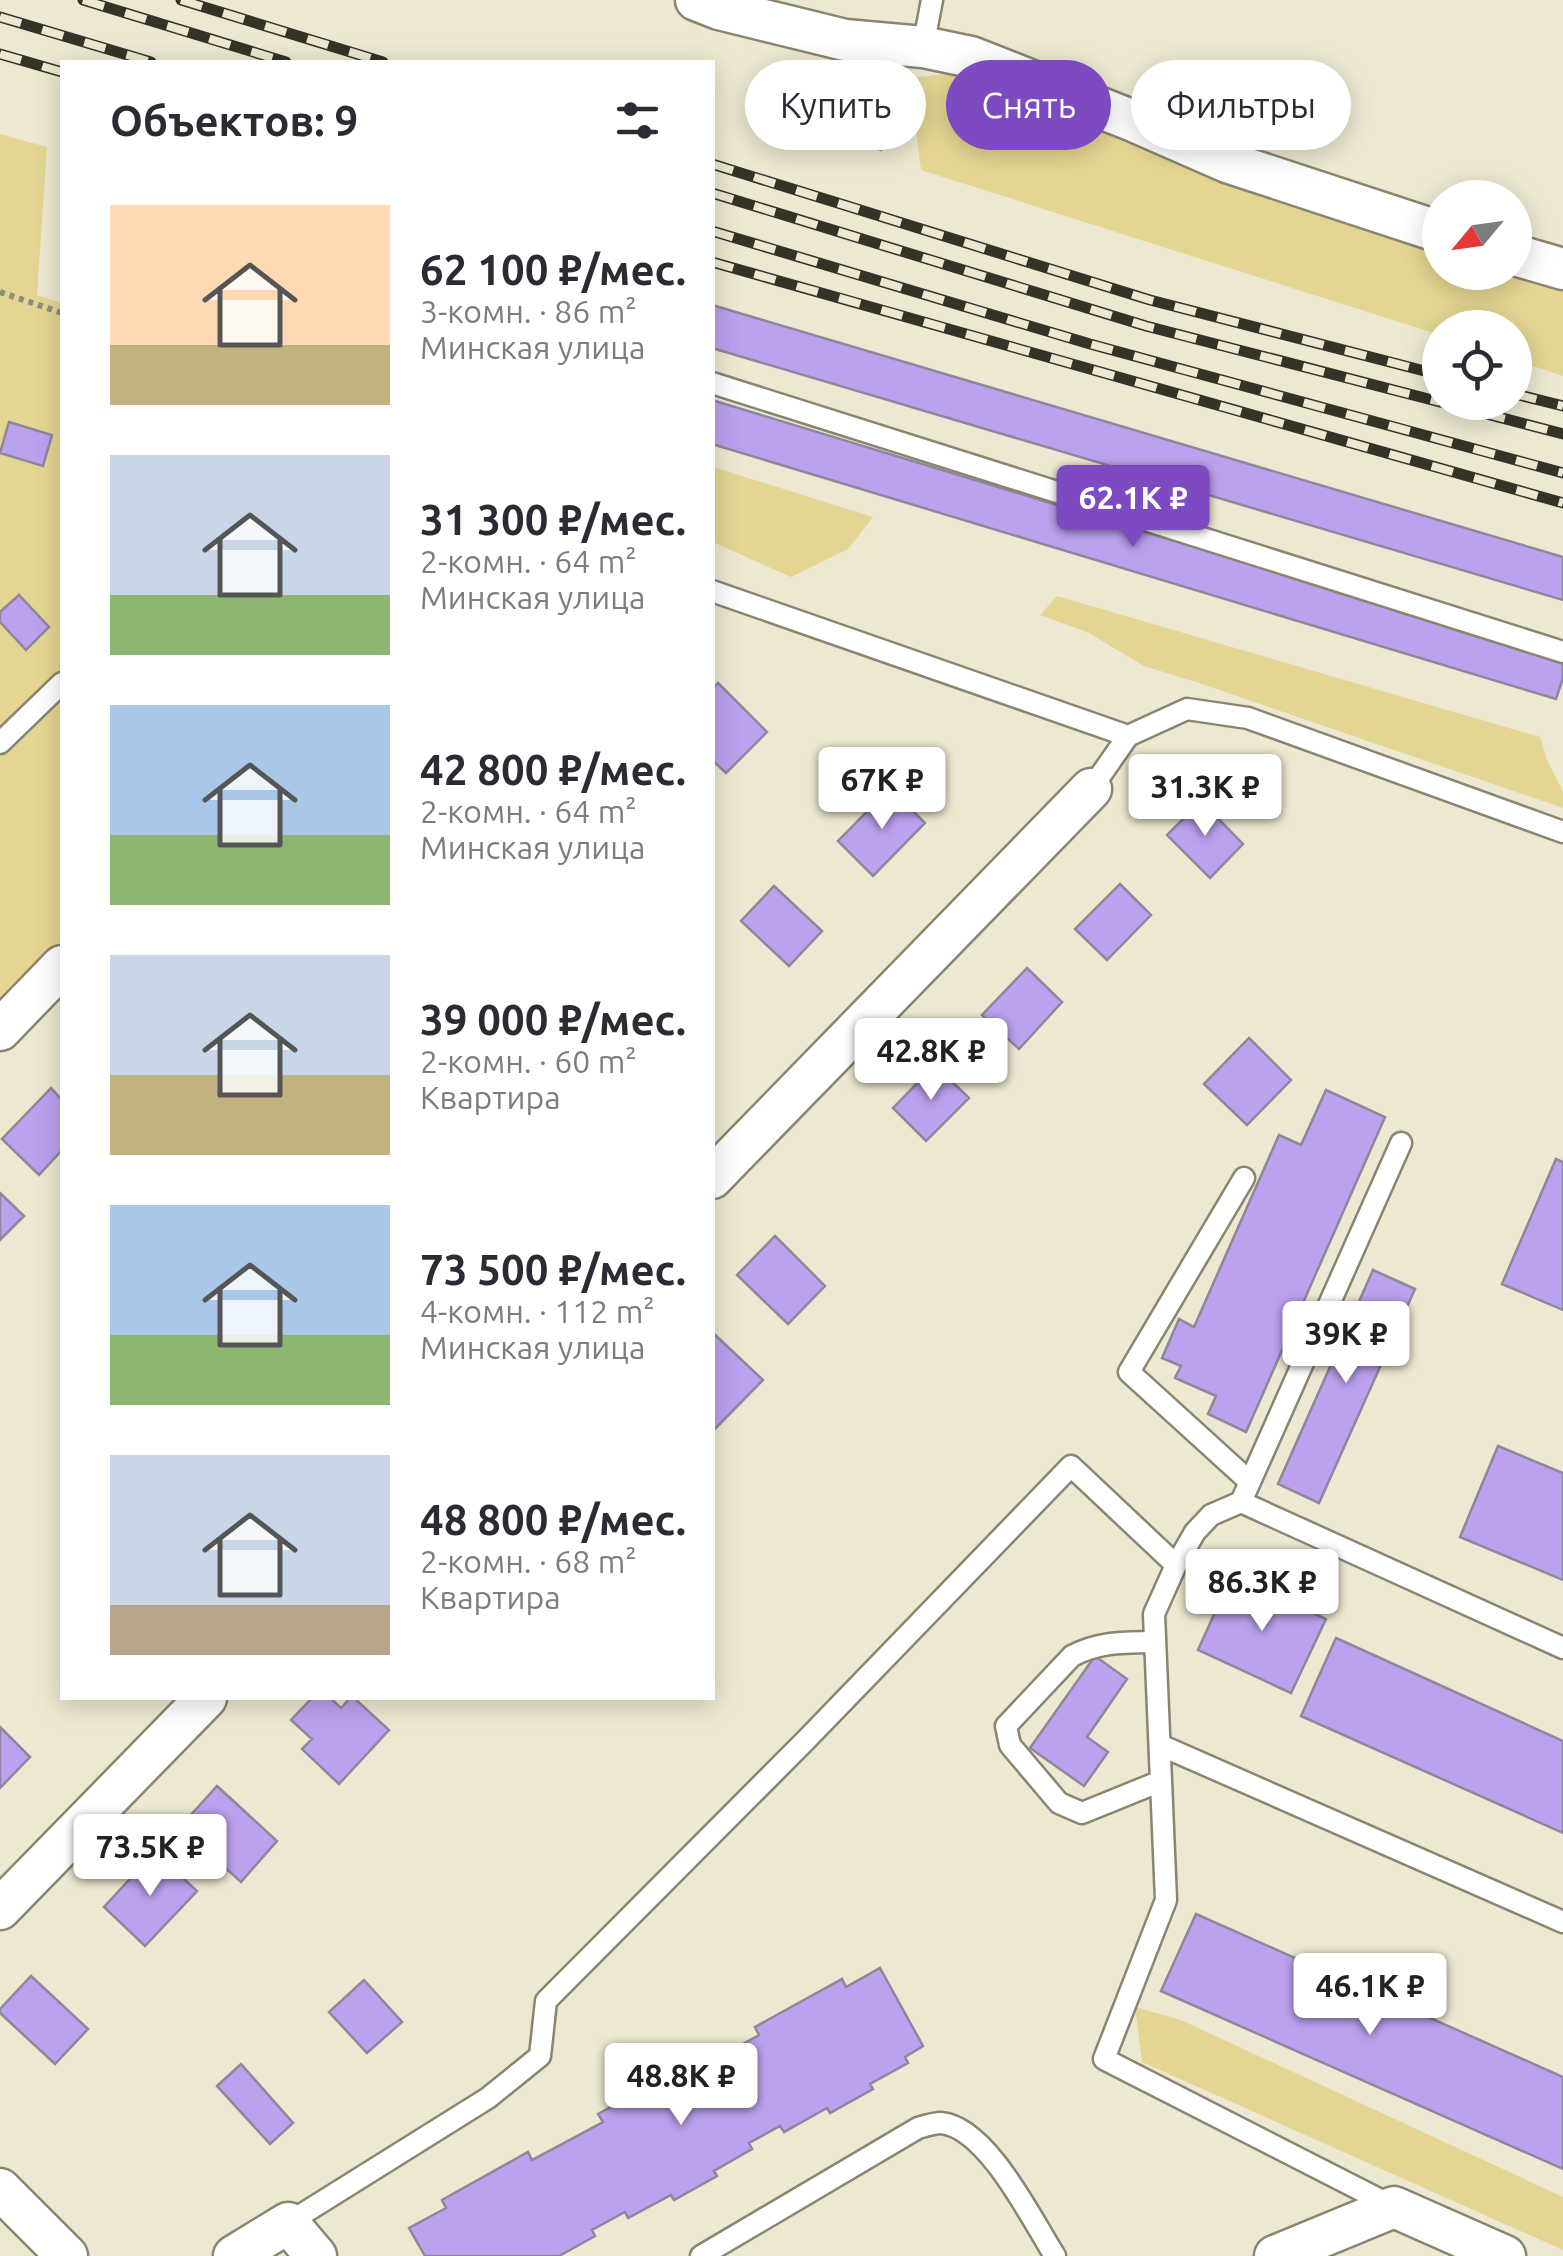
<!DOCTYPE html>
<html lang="ru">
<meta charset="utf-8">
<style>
:root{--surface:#fff;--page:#f7f7f7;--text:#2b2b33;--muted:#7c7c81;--accent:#7d4ac2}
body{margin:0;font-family:Ubuntu,sans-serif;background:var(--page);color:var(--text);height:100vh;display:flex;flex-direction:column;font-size:38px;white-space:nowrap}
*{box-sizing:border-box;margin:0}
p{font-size:32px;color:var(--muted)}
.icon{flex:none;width:55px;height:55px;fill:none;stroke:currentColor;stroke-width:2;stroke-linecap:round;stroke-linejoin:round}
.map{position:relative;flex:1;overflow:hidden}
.details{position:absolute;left:60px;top:60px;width:655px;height:1640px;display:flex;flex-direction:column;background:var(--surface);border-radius:0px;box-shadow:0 5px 25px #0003}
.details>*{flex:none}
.top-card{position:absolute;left:745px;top:60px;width:668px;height:90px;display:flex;gap:20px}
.needle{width:65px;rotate:241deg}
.tools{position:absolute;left:1422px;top:180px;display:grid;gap:20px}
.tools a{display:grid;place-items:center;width:110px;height:110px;border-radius:50%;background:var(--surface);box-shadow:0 5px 25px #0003;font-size:50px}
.price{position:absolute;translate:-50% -85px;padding:0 22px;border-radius:10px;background:#fff;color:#222;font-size:32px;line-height:65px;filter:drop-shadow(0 2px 5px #0008)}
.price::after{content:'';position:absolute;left:50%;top:60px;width:30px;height:22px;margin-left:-15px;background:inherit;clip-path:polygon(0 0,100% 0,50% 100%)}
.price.selected{background:var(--accent);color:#fff}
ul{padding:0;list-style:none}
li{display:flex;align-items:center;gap:30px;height:250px;padding:0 50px}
li span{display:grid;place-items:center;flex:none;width:280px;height:200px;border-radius:0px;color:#555}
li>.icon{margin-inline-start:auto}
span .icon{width:120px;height:120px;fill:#fffc;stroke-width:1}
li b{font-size:42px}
h2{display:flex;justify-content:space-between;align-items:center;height:120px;padding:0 50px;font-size:42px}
.pill{padding:0 35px;border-radius:45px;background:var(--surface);box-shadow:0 5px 25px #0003;font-size:35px;line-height:90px}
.pill.selected{background:var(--accent);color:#fff}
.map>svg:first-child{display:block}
.green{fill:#e4d692}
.building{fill:#bca1ef;stroke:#8d879b;stroke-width:2.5}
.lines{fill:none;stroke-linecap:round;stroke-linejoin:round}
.lane-casing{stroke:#898570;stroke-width:25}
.street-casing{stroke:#898570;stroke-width:45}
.path{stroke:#8f8c7b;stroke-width:6;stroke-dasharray:5 5;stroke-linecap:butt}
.lane{stroke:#fff;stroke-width:20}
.street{stroke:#fff;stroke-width:40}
.rail-casing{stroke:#353328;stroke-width:11}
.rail{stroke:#ece8d1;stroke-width:8;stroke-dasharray:22;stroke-linecap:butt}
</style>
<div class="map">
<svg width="1563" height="2256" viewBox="0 0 1563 2256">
<rect width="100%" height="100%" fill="#ece8d1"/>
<path class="green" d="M948,74l61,19 77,27 142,66 212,65v21l69,1 54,16v87l-48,-16v-32h-75v7l-519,-165 -8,-65 5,-28z
M0,134l47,13 -10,148 25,8v663l-62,64z
M713,467l160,50 -25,32 -57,28 -78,-35z
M1057,596l483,141 7,23 16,32v16l-367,-126 -52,-16 -57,-34 -47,-17z
M1135,2007l46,13 382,177v53l-421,-188z"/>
<path class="building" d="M808,89l84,32 -11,29 -84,-32z
M712,305l851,252v43l-851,-252z
M712,400l851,259v19l-7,21 -844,-255z
M9,422l43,13 -9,31 -43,-13z
M19,595l30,32 -23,23 -26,-28v-10z
M718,683l49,49 -41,41 -14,-13v-71z
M890,788l35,35 -52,53 -35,-35z
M1201,801l42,43 -33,34 -43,-43z
M1120,884l31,31 -44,45 -32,-31z
M774,886l48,45 -33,35 -48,-45z
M1027,968l35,34 -43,47 -37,-34z
M1249,1038l42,42 -44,45 -43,-41z
M935,1065l34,33 -43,43 -33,-33z
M51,1088l11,12v50l-23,25 -37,-36z
M1326,1090l59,27 -139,315 -38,-18 8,-18 -41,-18 6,-12 -19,-8 17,-39 15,8 85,-192 22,10z
M1556,1159l7,3v148l-61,-26z
M0,1193l24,23 -24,24z
M775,1236l50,50 -37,38 -51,-49z
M1373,1270l42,19 -96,214 -41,-19z
M712,1332l51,48 -51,52z
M1498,1446l65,27v107l-103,-43z
M1232,1575l94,44 -35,74 -93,-43z
M1336,1638l227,103v92l-262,-117z
M1095,1656l32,23 -40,58 21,15 -24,34 -54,-38z
M312,1698h18l11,10 9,-10h4l35,32 -50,54 -37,-35 10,-10 -21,-19z
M0,1727l30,30 -30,31z
M217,1786l60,55 -36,41 -61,-55z
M155,1852l42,39 -52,55 -41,-39z
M1196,1914l367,163v92l-402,-178z
M880,1968l43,78 -18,11 3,6 -38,21 3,5 -43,24 -3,-5 -43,24 -4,-6 -31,17 3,6 -38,22 3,5 -43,24 -3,-5 -43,23 -3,-6 -33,18 3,6 -36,20h-134l-16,-28 37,-20 -4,-8 86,-48 4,8 71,-38 -5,-8 87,-48 4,8 70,-39 -4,-8 87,-48 4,8z
M31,1976l57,53 -33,35 -55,-51v-4z
M364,1980l38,42 -35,31 -38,-41z
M241,2064l52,59 -23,21 -53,-58z"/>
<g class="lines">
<defs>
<path id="lane" d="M923,47l9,-47
M712,383l851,269
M712,591l416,145
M0,743l62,-60
M1091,789l37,-53 59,-27 61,9 315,114
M1244,1178l-115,194 121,110
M1241,1502l160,-359
M1155,1642c-30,1 -56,-1 -83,14l-66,70 4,19 49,58 23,10 79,-32
M1160,1745l403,177
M1392,2206l-288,-147 62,-159 -12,-286 22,-49 19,-33 16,-17 30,-13 322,146
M288,2223l200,-125 52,-42 6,-55 260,-261 265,-274 105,99
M701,2256l217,-128c7,-2 16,-5 23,-5 46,4 91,97 114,133"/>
<path id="street" d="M696,0l23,9 126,31 78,7 48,10 160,63 96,42 213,70
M1515,255l48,14
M0,1030l62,-64
M712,1178l379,-389
M0,1909l206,-211
M0,2189l67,67
M234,2256l54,-33 28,33
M1275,2256l119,-49 111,49"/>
</defs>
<use href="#lane" class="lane-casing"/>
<use href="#street" class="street-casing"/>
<path class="path" d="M0,292l62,21"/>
<use href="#lane" class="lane"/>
<use href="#street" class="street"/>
<defs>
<path id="rail" d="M83,0l203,62
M181,0l202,62
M0,17l151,45
M0,54l62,18
M712,164l438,136 290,75
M712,193l434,133 294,76
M712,231l378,113 473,129
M712,262l851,241
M1515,394l48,12
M1441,402l122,32"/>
</defs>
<use href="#rail" class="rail-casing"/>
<use href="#rail" class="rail"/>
</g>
</svg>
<div class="tools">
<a><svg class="needle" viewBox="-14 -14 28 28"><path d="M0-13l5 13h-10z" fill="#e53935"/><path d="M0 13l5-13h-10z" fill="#7c7c81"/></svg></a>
<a><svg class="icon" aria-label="locate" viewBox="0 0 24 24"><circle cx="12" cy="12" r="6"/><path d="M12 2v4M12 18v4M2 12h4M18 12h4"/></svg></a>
</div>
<b class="price selected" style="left:1133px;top:550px">62.1K ₽</b>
<b class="price" style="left:882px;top:832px">67K ₽</b>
<b class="price" style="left:1205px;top:839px">31.3K ₽</b>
<b class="price" style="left:931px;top:1103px">42.8K ₽</b>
<b class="price" style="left:1346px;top:1386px">39K ₽</b>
<b class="price" style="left:1262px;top:1634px">86.3K ₽</b>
<b class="price" style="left:150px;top:1899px">73.5K ₽</b>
<b class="price" style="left:1370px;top:2038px">46.1K ₽</b>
<b class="price" style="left:681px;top:2128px">48.8K ₽</b>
<div class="top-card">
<a class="pill">Купить</a>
<a class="pill selected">Снять</a>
<a class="pill">Фильтры</a>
</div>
<section class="details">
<h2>Объектов: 9<svg class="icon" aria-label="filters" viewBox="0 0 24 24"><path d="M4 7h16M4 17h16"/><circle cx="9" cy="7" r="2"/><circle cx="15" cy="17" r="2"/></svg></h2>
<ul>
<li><span style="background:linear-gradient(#ffd9b3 70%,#c2b280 0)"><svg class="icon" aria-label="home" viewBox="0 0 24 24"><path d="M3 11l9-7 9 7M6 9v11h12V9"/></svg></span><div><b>62 100 ₽/мес.</b><p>3-комн. · 86 m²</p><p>Минская улица</p></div></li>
<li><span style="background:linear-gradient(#c9d6e8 70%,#8fb573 0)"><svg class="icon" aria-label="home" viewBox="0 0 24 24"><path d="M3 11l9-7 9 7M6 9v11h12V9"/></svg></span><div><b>31 300 ₽/мес.</b><p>2-комн. · 64 m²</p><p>Минская улица</p></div></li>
<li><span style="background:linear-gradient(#a9c7e8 65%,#8fb573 0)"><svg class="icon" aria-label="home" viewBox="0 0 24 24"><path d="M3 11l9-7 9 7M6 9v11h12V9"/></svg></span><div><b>42 800 ₽/мес.</b><p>2-комн. · 64 m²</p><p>Минская улица</p></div></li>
<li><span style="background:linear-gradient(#c9d6e8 60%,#c2b280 0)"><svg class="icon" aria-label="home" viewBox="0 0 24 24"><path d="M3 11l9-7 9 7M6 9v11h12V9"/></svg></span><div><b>39 000 ₽/мес.</b><p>2-комн. · 60 m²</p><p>Квартира</p></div></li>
<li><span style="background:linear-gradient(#a9c7e8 65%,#8fb573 0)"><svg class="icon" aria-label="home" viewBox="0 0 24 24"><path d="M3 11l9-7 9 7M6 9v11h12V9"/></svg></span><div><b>73 500 ₽/мес.</b><p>4-комн. · 112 m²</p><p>Минская улица</p></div></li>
<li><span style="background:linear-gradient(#c9d6e8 75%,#b9a48a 0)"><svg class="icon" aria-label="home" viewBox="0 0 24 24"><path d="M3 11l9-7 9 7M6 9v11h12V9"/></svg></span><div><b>48 800 ₽/мес.</b><p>2-комн. · 68 m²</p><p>Квартира</p></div></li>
</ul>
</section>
</div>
